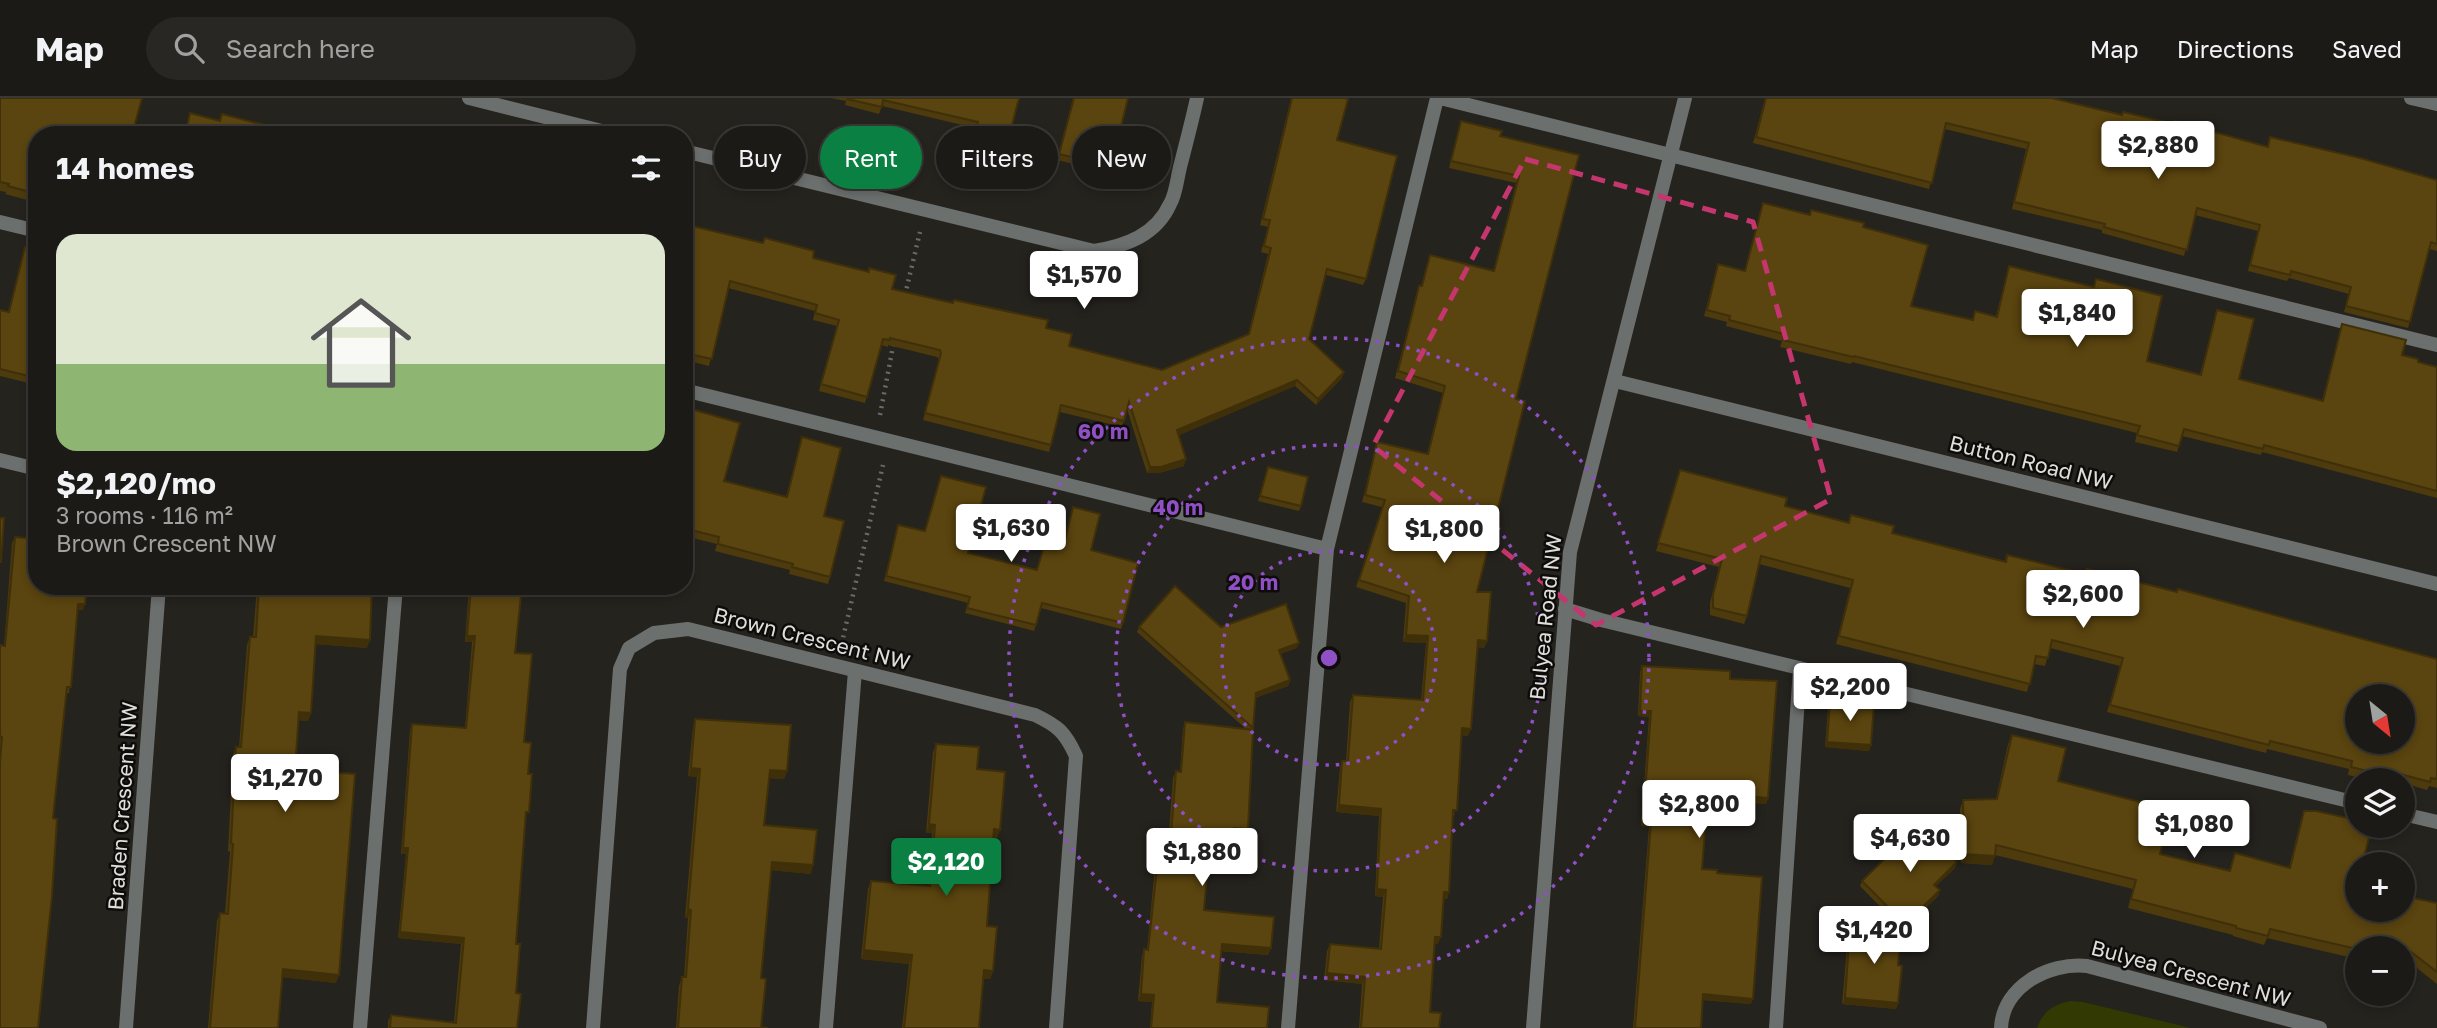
<!DOCTYPE html>
<meta charset="utf-8">
<style>
:root{--surface:#1c1a16;--page:#292723;--text:#f1f3f6;--muted:#a0a1a1;--line:#3a3835;--accent:#0b8043}
body{margin:0;font-family:"Golos Text",sans-serif;background:var(--page);color:var(--text);height:100vh;display:flex;flex-direction:column;font-size:26px;white-space:nowrap}
*{box-sizing:border-box;margin:0}
p{font-size:23px;color:var(--muted)}
.icon{flex:none;width:38px;height:38px;fill:none;stroke:currentColor;stroke-width:2;stroke-linecap:round;stroke-linejoin:round}
.map{position:relative;flex:1;overflow:hidden}
.sheet{position:absolute;left:28px;top:28px;width:665px;height:469px;display:flex;flex-direction:column;background:var(--surface);border-radius:28px;box-shadow:0 4px 10px #0003,0 0 0 2px var(--line)}
.sheet>*{flex:none}
.top-card{position:absolute;left:714px;top:28px;width:665px;height:63px;display:flex;gap:14px}
.needle{width:46px;rotate:150deg}
.fabs{position:absolute;left:2345px;top:586px;display:grid;gap:14px}
.fabs a{display:grid;place-items:center;width:70px;height:70px;border-radius:50%;background:var(--surface);box-shadow:0 4px 10px #0003,0 0 0 2px var(--line);font-size:35px}
.price{position:absolute;translate:-50% -60px;padding:0 16px;border-radius:7px;background:#fff;color:#222;font-size:23px;line-height:46px;filter:drop-shadow(0 2px 4px #0008)}
.price::after{content:'';position:absolute;left:50%;top:42px;width:21px;height:16px;margin-left:-10px;background:inherit;clip-path:polygon(0 0,100% 0,50% 100%)}
.price.on{background:var(--accent);color:#fff}
ul{padding:0;list-style:none}
li{display:grid;align-content:center;gap:14px;height:371px;padding:0 28px}
li+li{border-top:2px solid var(--line)}
li span{display:grid;place-items:center;height:217px;border-radius:21px;color:#555}
li>.icon{margin-inline-start:auto}
span .icon{width:126px;height:126px;fill:#fffc;stroke-width:1}
li b{font-size:30px}
h2{display:flex;justify-content:space-between;align-items:center;height:84px;padding:0 28px;font-size:30px}
.pill{padding:0 24px;border-radius:32px;background:var(--surface);box-shadow:0 4px 10px #0003,0 0 0 2px var(--line);font-size:24px;line-height:63px}
.pill.on{background:var(--accent);color:#fff}
header{display:flex;align-items:center;gap:42px;box-sizing:border-box;height:98px;padding:0 35px;background:var(--surface);border-bottom:2px solid var(--line)}
header strong{font-size:33px}
nav{display:flex;gap:38px;margin-inline-start:auto;font-size:24px}
.search{width:490px;height:63px;background:var(--page);display:flex;align-items:center;gap:18px;box-sizing:border-box;padding:0 24px;border-radius:38px;color:var(--muted);font-size:26px}
.map>svg:first-child{display:block}
.green{fill:#323903}
.lines{fill:none;stroke-linecap:round;stroke-linejoin:round}
.path{stroke:#6c6a65;stroke-width:4.5;stroke-dasharray:2 5;stroke-linecap:butt}
.lane{stroke:#6b6f6e;stroke-width:14}
.street{stroke:#6b6f6e;stroke-width:14}
.wall{fill:#4d3a0d}
.shaded-wall{fill:#3f300a}
.building{fill:#5a440f;stroke:#3f300a;stroke-width:2;fill-rule:evenodd}
.marked{fill:none;stroke:#c6366e;stroke-width:5;stroke-dasharray:14 9;stroke-linejoin:round}
.ring{fill:none;stroke:#8f50c5;stroke-width:3.5;stroke-dasharray:3.5 7}
.labels{text-anchor:middle;dominant-baseline:central;stroke-width:5;stroke-linejoin:round;paint-order:stroke}
.street-label{font-size:21px;fill:#e0dedb;stroke:#0d0c0a}
.centre{fill:#8f50c5;stroke:#0d0c0a;stroke-width:3.5}
.ring-label{font-size:21px;text-anchor:middle;font-weight:bold;fill:#8f50c5;stroke:#0d0c0a;stroke-width:5;stroke-linejoin:round;paint-order:stroke}
</style>
<header>
<strong>Map</strong>
<div class="search"><svg class="icon" aria-label="search" viewBox="0 0 24 24"><circle cx="10" cy="10" r="6"/><path d="M15 15l6 6"/></svg>Search here</div>
<nav><a>Map</a><a>Directions</a><a>Saved</a></nav>
</header>
<div class="map">
<svg width="2437" height="930" viewBox="0 0 2437 930">
<rect width="100%" height="100%" fill="#25231e"/>
<path class="green" d="M2071,903l12,1 108,26h-154c6,-17 17,-24 34,-27z"/>
<g class="lines">
<path class="path" d="M905,197l15,-63
M880,317l14,-74
M845,546l-2,-6 40,-173"/>
<path class="lane" d="M1440,0l997,247
M0,124l37,9
M684,292l643,159
M1565,511l36,11 756,183
M2403,716l34,8
M360,930l36,-442
M826,930l29,-357
M1288,930l39,-479 110,-451
M1776,930l24,-360"/>
<path class="street" d="M469,0l149,37
M2411,0l26,6
M684,53l410,100c32,-5 62,-16 76,-47 6,-10 7,-25 10,-37 6,-23 12,-46 17,-69
M1615,283l822,203
M0,362l37,9
M126,930l33,-442
M593,930l27,-359 9,-21 25,-15 34,-4 347,86c23,11 30,17 41,41l-20,272
M1533,930l37,-476 115,-454
M2001,930c2,-42 48,-66 86,-62l233,62"/>
</g>
<path class="wall" d="M0,0l37,37v59l-3,-1 -3,8 -26,-7 1,-2 -6,-1z
M831,0h188l-12,46 -33,-9 1,-7 -93,-22 -3,8 -34,-9 1,-4z
M1073,0h55l-9,37 -2,6 -6,-2 -9,32 -45,-11z
M1291,0h53l-7,42 29,139 -3,6 -37,-10 -17,64 33,39 -26,27 -21,-19 -116,49 5,31 -25,7h-12l-20,-64 -5,18 -62,-15 -11,40 -126,-32 16,-61 -2,-2 -49,-12v2l-7,-2 -16,58 -46,-12 18,-65 -24,-6 2,-9 -87,-23 -19,78 -25,-6v-136l129,34 79,31 154,39 23,18 93,24 86,-35 20,-81 -7,-2 7,-25 -8,-2z
M1765,0h287l70,17 145,32 3,-10 167,43v71l-8,-2 -21,79 -64,-16 5,-18 -60,-16 -2,3 -39,-10 10,-40 -63,-16 -11,41 -82,-23v-3l-90,-21 14,-60 -81,-20 -16,60 -176,-46z
M1461,23l39,15 79,19 -63,244 -39,193 10,49 -3,7 -6,-1 -10,89 -6,-1 -8,82h-1l-4,75 -2,7h-4l-5,45h-4l-4,68 9,16h-80l3,-44 -38,-4 3,-29 3,-7 49,4 4,-51 -8,-1 4,-80 -43,-4 4,-44 2,-7h4l4,-59 3,-7 68,5 5,-57 -23,-1 3,-39 -50,-16 26,-80 -20,-5 15,-60 50,12 16,-61 -48,-15 22,-85 2,-7h2l9,-31 64,16 22,-88 -67,-15z
M1763,105l100,24 48,79 61,14 3,-9 21,5 13,-50 84,21 3,-8 51,82 53,13 17,-64 22,69 83,22 20,-77 76,38 19,5v131l-175,-46 -1,3 -79,-19 -5,16 -42,-10 2,-9 -285,-71 -1,2 -71,-17 2,-6 -56,-15 1,-4 -23,-6 12,-45 2,-7 27,7z
M25,149l12,3v135l-37,-9v-66l8,2z
M691,311l33,72 62,16 16,-60 22,79 6,61 -2,7 -39,-10 1,-4 -75,-19 2,-7 -33,-8 2,-10h-2v-94z
M1268,369l33,39 -2,5 -41,-10z
M1677,380l171,44 3,-7 41,18 113,28 2,-6 430,104v129l-8,-2 -2,4 -24,-7v-3h-10l-10,-2 -1,2h-12l-22,-5 1,-6 -82,-20 -1,4 -159,-41 13,-46 -70,-18 -5,18 -11,-2 -7,28 -191,-48 14,-56 -91,-24 -12,52 -3,8 -34,-9v-12l9,-36 -63,-16z
M1073,409l50,116 -2,6 -80,-21 -7,23 -69,-18 3,-10 -84,-22 14,-56 27,6 43,22 69,17 27,-30z
M15,439l68,73h-5l-9,83h-3l-13,125 -53,210v-383l4,1 8,-103z
M257,488h2l108,62 -51,-4 -5,69 -3,8 -9,-1 -4,49 41,214 -54,-6 -4,51h-70l9,-107 3,-8h5l5,-61 -2,-1 5,-96 3,-8h3l8,-102 3,-8h3z
M469,488h53l-7,67 13,121 -2,44h-1l-9,126v49l1,35h-129v-7l3,-6 63,7 7,-78 -63,-6 8,-84h-5l9,-124 2,-6 53,4 7,-86h-7z
M1139,529h82l76,21 -17,6 10,26 -2,6 -33,12 -3,32 -7,106 -11,-1 -5,26 -21,-2 -4,51 67,38 -3,7 -47,-4 -4,51 50,26h-117l2,-26 -14,-1 4,-45 2,-7 3,1 8,-84 3,-7 9,1 6,-82 3,-7 4,1 3,-43 2,-7 61,7 -109,-97z
M1642,568l88,13 38,119 -2,6 -58,-5 -6,70 15,4 34,131 -48,-4 -2,28h-68l16,-201 -8,-1 8,-109 -11,-1 2,-44z
M1830,603l39,50 -44,-4 3,-40z
M695,621l92,52 -3,8 -15,-1 -5,47 47,49 -40,-4 -10,108v49l7,1h-92l3,-42 3,-9h2l4,-59h-3l12,-141 -9,-1 5,-49z
M2012,637l46,46 102,73 69,17 6,-18 54,15 12,-49 3,-8 59,50 -6,49 80,-7v81l-34,-27v-9h-11l-2,-1 -33,1v11l-90,-21 -3,7 -31,-9v-1l-105,-27 5,-19 -138,-34 -3,10 -31,-2 -1,-54 3,-9 33,-1 12,-55z
M936,646l41,25 20,69h-4l-6,88 6,45 -3,8h-7l-4,49h-77l7,-64 -48,-5 7,-70 3,-8 57,4 4,-52h-6l7,-81z
M1957,764l-2,6 -19,18 4,4 -2,6 -35,34 -43,-44 2,-5z
M1850,831l48,36v38l-2,6 -54,-5 6,-69z"/>
<path class="shaded-wall" d="M1344,274l-2,6 -26,27 2,-6z
M1297,282l-2,6 -120,51 2,-7z
M1186,361l-2,7 -25,7h-12l3,-6z
M78,506h7l-2,6h-7z
M1406,537l22,1 -2,7 -23,-1z
M316,538l54,4 -3,8 -54,-4z
M467,538h8l-3,6h-7z
M1478,542l9,1 -3,7 -8,-1z
M1299,545l-2,5 -20,7 2,-5z
M1290,582l-2,6 -35,12 3,-5z
M1640,613h11l-2,6 -11,-1z
M299,614l12,1 -3,8 -12,-1z
M1462,630l9,1 -3,7 -8,-1z
M1827,644l44,3 -2,6 -44,-4z
M691,670l9,1 -3,8 -9,-1z
M770,672l17,1 -3,8 -17,-1z
M1708,695l60,5 -2,6 -60,-5z
M1339,707l42,4 -2,7 -43,-4z
M1643,723l8,1 -2,5 -8,-1z
M929,726l6,1 -3,8h-6z
M1234,730l14,1 -3,7 -13,-1z
M994,731l6,1 -3,8h-6z
M403,750h5l-2,6h-5z
M1209,754l22,2 -2,7 -23,-2z
M1964,756l31,2 -3,9 -31,-2z
M772,764l41,3 -2,9 -42,-4z
M1957,764l-2,6 -23,22 2,-5z
M1377,791l9,1 -3,7 -8,-1z
M1940,792l-2,6 -35,34 2,-6z
M1444,794h5l-2,7h-6z
M688,811l3,1 -3,8h-3z
M400,834l64,6 -3,6 -63,-6z
M1435,839h6l-3,7h-6z
M1222,846l49,4 -3,7 -49,-4z
M864,852l48,5 -3,9 -48,-5z
M283,871l56,6 -3,8 -56,-6z
M984,872l9,1 -3,8h-9z
M1327,875l38,4 -3,7 -38,-4z
M1141,896l13,1 -2,7 -14,-1z
M1703,896l50,5 -2,5 -50,-4z
M1845,900l53,5 -2,6 -54,-5z"/>
<path class="building" d="M0,0h142l-10,37h-95v50l-3,8 -26,-7 1,-2 -9,-2z
M847,0h172l-10,39 -33,-8 2,-7 -95,-22 -1,7 -35,-8z
M1074,0h54l-9,37 -7,-2 -8,32 -45,-11z
M1292,0h52l4,1 -11,41 60,16 -31,123 -39,-10 -18,70 35,33 -26,27 -21,-19 -120,50 9,29 -25,8h-11l-21,-65 -5,19 -63,-16 -10,40 -126,-32 16,-60 -1,-3 -50,-12v2l-7,-1 -16,58 -46,-13 18,-64 -24,-7 2,-8 -87,-24 -18,78 -28,-6v-129l79,19 2,-5 49,13 -1,7 56,14v-4l27,7 -4,14 61,14 1,-3 94,20 -2,8 26,6 -3,12 93,24 87,-36 22,-86 -7,-2 6,-26 -7,-1z
M1766,0h286l70,17 1,-3 51,12 1,-3 93,26 2,-10 90,21 77,22v64l-6,-2 -21,80 -64,-16 5,-19 -60,-16 -1,4 -40,-10 10,-40 -63,-17 -10,42 -83,-23 1,-3 -91,-22 15,-59 -83,-20 -14,60 -176,-46z
M190,15l30,8 2,-7 80,21h-117z
M1461,23l41,10 -2,5 79,19 -63,244 9,2 -48,191h14l-4,49 -9,-1 -7,89 -9,-1 -5,82h-4l-4,82h-5l-3,45h-6l-5,75 11,1 -2,15h-78l4,-51 -38,-4 3,-29 51,5 5,-59 -9,-1 4,-80 -42,-4 3,-44h6l5,-66 70,5 5,-64 -22,-1 3,-39 -50,-16 26,-80 -20,-5 12,-53 51,12 17,-68 -47,-15 21,-85h3l8,-31 64,16 25,-95 -68,-15z
M1763,105l47,12 1,-5 53,13 -1,4 65,18 -17,61 62,14 2,-9 22,6 12,-51 85,21 2,-8 66,17 -15,65 54,14 16,-65 37,9 -15,60 84,22 19,-77 64,16 -4,15 16,4v3l19,5v124l-173,-46 -1,4 -79,-20 -5,17 -42,-11 3,-9 -286,-70 -1,1 -70,-17 1,-6 -55,-14 1,-4 -23,-6 11,-46 27,7z
M25,149l12,3v128l-37,-9v-59l9,2z
M691,311l49,14 -16,58 63,16 15,-60 39,11 -17,68 20,5 -14,56 -38,-10 1,-3 -75,-20 1,-7 -32,-8 2,-10 -5,-1v-83z
M1268,369l40,10 -7,29 -41,-10z
M1680,372l107,28 -2,8 64,17 2,-8 43,11 -2,7 114,29 1,-7 78,19 2,-5 90,23 1,-3 259,70v120l-6,-1 -1,4 -45,-12 -1,5 -33,-8 1,-6 -82,-20 -1,4 -159,-40 13,-47 -71,-18 -4,18 -12,-2 -6,28 -191,-48 14,-56 -92,-24 -14,60 -34,-8v-13l9,-36 -64,-16zM2357,598h46v46h-46z
M941,378l45,11 -18,66 69,17 10,-34 18,4 8,-33 27,7 -9,36 47,13 -15,60 -81,-20 -6,22 -69,-17 3,-11 -84,-21 12,-51 27,6z
M0,420h4l-3,44h-1z
M15,439l22,2v47h50l-2,18h-7l-7,83h-4l-14,131 4,1 -5,77 -14,132h-38v-266l2,-25 -2,-1v-91l5,1z
M259,488h113l-2,54 -54,-4 -5,77 -12,-1 -4,57 60,5 -16,201 -56,-6 -5,59h-68l10,-115 8,1 5,-70 -2,-1 5,-96h5l9,-110h6z
M471,488h51l-7,67 17,1 -8,88 7,1 -3,31h4l-3,38h-3l-10,132h4l-4,49 5,1 -4,34h-127l1,-13 65,8 8,-85 -64,-6 8,-84h-5l9,-124 54,4 9,-92h-8z
M1175,488l46,41 65,-23 13,39 -20,7 11,30 -34,13 -3,35 -114,-101z
M1642,568l88,5v8l47,2 -9,117 -60,-5 -6,76 15,1v3l45,4 -9,122 -50,-5 -2,34h-66l16,-206 -8,-1 8,-110h-11z
M1830,603l44,3 -3,41 -44,-3z
M695,621l96,6 -4,46 -17,-1 -6,55 53,5 -4,35 -41,-3 -11,116 5,1 -5,48 7,1h-90l4,-51h4l5,-67 -3,-1 12,-140 -9,-1z
M1185,624l68,8 -5,99 -14,-1 -3,26 -22,-2 -5,58 70,7 -3,31 -49,-4 -5,58 52,5 -2,21h-116l3,-33 -13,-1 3,-45 4,1 10,-91 11,1 7,-89 5,1z
M2012,637l54,13 -8,33 113,29 -11,44 70,17 5,-18 55,15 14,-57h12l41,9v6h15l-9,35 13,3h-19v46h46v-14l34,7v69l-45,-35 -3,11 -32,1 -87,-20 -2,7 -32,-8v-2l-105,-27 5,-19 -140,-35 -1,11 -31,-2 -1,-54 34,-1z
M936,646l43,3 -2,22 28,3 -5,58 -6,-1 -7,97 10,1 -4,44 -9,-1 -5,58h-75l8,-73 -48,-5 7,-69 59,5 5,-61 -6,-1z
M1920,726l37,38 -23,23 6,5 -35,34 -43,-43z
M1850,831l51,5 -3,31 4,1 -4,37 -53,-5z"/>
<path class="marked" d="M1525,61l228,63 78,277 -235,126 -223,-179z"/>
<g class="ring">
<circle cx="1329" cy="560" r="107"/>
<circle cx="1329" cy="560" r="213"/>
<circle cx="1329" cy="560" r="320"/>
</g>
<g class="labels">
<g class="street-label">
<text transform="translate(2031 364) rotate(14)">Button Road NW</text>
<text transform="translate(1545 519) rotate(-84)">Bulyea Road NW</text>
<text transform="translate(812 540) rotate(14)">Brown Crescent NW</text>
<text transform="translate(122 708) rotate(-86)">Braden Crescent NW</text>
<text transform="translate(2191 875) rotate(15)">Bulyea Crescent NW</text>
</g>
</g>
<circle cx="1329" cy="560" r="10" class="centre"/>
<g class="ring-label">
<text x="1103" y="341">60 m</text>
<text x="1178" y="417">40 m</text>
<text x="1253" y="492">20 m</text>
</g>
</svg>
<div class="fabs">
<a><svg class="needle" viewBox="-14 -14 28 28"><path d="M0-13l5 13h-10z" fill="#e53935"/><path d="M0 13l5-13h-10z" fill="#a0a1a1"/></svg></a>
<a><svg class="icon" aria-label="layers" viewBox="0 0 24 24"><path d="M12 4l9 5-9 5-9-5zM3 14l9 5 9-5"/></svg></a>
<a>+</a>
<a>−</a>
</div>
<b class="price" style="left:2158px;top:83px">$2,880</b>
<b class="price" style="left:1084px;top:213px">$1,570</b>
<b class="price" style="left:2077px;top:251px">$1,840</b>
<b class="price" style="left:1011px;top:466px">$1,630</b>
<b class="price" style="left:1444px;top:467px">$1,800</b>
<b class="price" style="left:2083px;top:532px">$2,600</b>
<b class="price" style="left:1850px;top:625px">$2,200</b>
<b class="price" style="left:285px;top:716px">$1,270</b>
<b class="price" style="left:1699px;top:742px">$2,800</b>
<b class="price" style="left:2194px;top:762px">$1,080</b>
<b class="price" style="left:1910px;top:776px">$4,630</b>
<b class="price" style="left:1202px;top:790px">$1,880</b>
<b class="price on" style="left:946px;top:800px">$2,120</b>
<b class="price" style="left:1874px;top:868px">$1,420</b>
<div class="top-card">
<a class="pill">Buy</a>
<a class="pill on">Rent</a>
<a class="pill">Filters</a>
<a class="pill">New</a>
</div>
<section class="sheet">
<h2>14 homes<svg class="icon" aria-label="filters" viewBox="0 0 24 24"><path d="M4 7h16M4 17h16"/><circle cx="9" cy="7" r="2"/><circle cx="15" cy="17" r="2"/></svg></h2>
<ul>
<li><span style="background:linear-gradient(#dfe7d0 60%,#8fb573 0)"><svg class="icon" aria-label="home" viewBox="0 0 24 24"><path d="M3 11l9-7 9 7M6 9v11h12V9"/></svg></span><div><b>$2,120/mo</b><p>3 rooms · 116 m²</p><p>Brown Crescent NW</p></div></li>
</ul>
</section>
</div>
